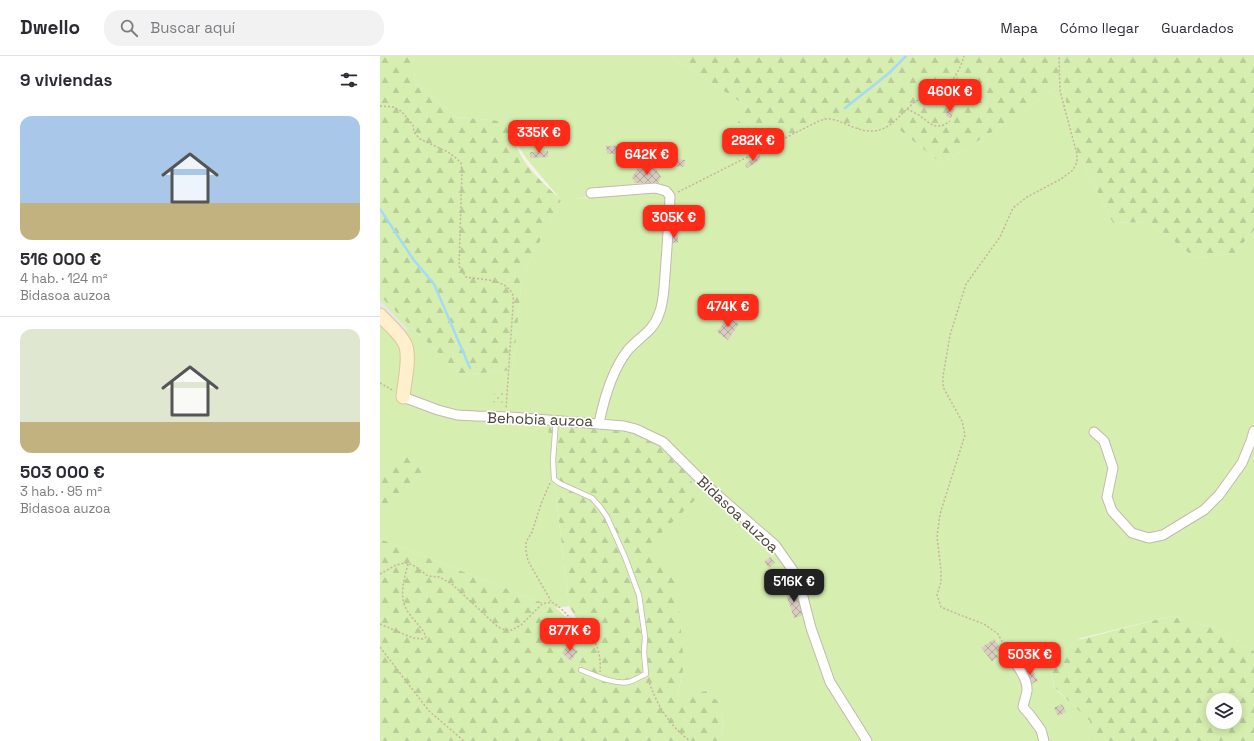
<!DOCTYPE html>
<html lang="es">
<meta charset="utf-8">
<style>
:root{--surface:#fff;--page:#f2f2f3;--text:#2b2b33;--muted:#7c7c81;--line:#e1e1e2;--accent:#ff2b19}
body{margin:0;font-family:"Space Grotesk",sans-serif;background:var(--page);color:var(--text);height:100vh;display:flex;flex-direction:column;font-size:15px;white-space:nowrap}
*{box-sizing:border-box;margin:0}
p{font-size:13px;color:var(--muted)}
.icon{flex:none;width:22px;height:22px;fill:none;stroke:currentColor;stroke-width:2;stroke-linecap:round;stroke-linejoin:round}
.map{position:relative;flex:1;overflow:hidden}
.sheet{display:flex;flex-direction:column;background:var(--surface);width:380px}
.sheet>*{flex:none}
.tools{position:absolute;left:826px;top:637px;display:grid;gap:8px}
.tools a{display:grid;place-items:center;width:36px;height:36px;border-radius:50%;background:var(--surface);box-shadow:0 2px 10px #0003;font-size:20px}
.price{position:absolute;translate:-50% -34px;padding:0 9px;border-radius:8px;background:var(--accent);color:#fff;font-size:13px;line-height:26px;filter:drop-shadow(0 1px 2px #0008)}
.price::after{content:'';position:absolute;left:50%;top:24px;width:12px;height:9px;margin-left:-6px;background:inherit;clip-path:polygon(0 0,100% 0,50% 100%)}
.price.active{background:#222;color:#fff}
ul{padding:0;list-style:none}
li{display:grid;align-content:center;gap:8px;height:212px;padding:0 20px}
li+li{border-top:1px solid var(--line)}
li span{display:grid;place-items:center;height:124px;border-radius:12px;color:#555}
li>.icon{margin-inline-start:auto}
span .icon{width:72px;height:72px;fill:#fffc;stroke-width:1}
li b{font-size:17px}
h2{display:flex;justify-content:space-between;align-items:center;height:48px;padding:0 20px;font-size:17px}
header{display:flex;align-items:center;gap:24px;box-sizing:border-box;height:56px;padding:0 20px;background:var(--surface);border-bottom:1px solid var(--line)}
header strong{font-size:19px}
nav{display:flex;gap:22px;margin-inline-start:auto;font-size:14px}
.search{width:280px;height:36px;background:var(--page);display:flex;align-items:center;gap:10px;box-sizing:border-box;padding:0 14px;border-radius:16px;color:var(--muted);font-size:15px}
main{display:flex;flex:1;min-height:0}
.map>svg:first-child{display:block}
.grass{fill:#d6eeb0;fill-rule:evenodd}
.forest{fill:url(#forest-firs);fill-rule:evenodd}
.park{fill:url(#park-dots)}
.parking{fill:#e8e5e2}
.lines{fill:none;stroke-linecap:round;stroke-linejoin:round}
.stream{stroke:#a3dbf7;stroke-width:2.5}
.building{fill:url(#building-cross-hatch)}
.lane-casing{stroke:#c3b9ac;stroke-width:6}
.street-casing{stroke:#c3b9ac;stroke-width:11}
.secondary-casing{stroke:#ddc699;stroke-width:15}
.path{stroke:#c6b49c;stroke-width:1.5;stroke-dasharray:2 2;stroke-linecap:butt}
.lane{stroke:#fff;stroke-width:4.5}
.street{stroke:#fff;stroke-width:9}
.secondary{stroke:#ffefcc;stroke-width:13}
.labels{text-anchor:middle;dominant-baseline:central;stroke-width:3.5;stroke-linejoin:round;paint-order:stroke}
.street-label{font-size:15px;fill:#4c4237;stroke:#fff}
</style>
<header>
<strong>Dwello</strong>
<div class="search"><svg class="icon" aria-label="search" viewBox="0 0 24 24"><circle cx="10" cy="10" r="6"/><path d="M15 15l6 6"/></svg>Buscar aquí</div>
<nav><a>Mapa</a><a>Cómo llegar</a><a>Guardados</a></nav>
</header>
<main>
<section class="sheet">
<h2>9 viviendas<svg class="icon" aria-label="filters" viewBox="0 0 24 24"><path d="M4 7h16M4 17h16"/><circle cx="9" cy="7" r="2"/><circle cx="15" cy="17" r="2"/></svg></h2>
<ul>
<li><span style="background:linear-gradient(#a9c7e8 70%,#c2b280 0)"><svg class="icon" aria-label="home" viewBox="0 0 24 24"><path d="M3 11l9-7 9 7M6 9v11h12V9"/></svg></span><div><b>516 000 €</b><p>4 hab. · 124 m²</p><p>Bidasoa auzoa</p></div></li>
<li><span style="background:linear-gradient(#dfe7d0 75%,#c2b280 0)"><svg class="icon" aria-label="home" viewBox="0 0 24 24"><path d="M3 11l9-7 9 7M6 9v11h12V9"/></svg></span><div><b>503 000 €</b><p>3 hab. · 95 m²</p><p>Bidasoa auzoa</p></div></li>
</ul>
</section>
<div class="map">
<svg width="874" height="685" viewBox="0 0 874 685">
<defs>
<pattern id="forest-firs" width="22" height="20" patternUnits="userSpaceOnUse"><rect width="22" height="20" fill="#d6eeb0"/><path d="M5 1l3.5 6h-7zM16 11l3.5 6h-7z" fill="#b9cd98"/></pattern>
<pattern id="park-dots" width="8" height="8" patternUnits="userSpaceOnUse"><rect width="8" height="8" fill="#d6eeb0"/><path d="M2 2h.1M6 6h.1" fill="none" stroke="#b9cd98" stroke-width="1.8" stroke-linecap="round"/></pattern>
<pattern id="building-cross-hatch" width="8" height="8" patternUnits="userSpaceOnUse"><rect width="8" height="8" fill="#d9cdbf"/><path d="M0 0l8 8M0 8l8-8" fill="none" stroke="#b2a89c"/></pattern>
</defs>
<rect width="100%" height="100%" fill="#f6f2ea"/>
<path class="grass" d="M33,0h258l77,51 -19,29 9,24 69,-31 19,-11 41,14 24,-9 51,41 61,-39 59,-42 14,66 37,74 37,-1 45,36 40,-5 19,-23v421l-34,-21 -49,-14 -90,22 -33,24 7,27 36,32v20h-368l-1,-36 -16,-14 -29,7 7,-32 -39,-118 54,-53 -145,-16 15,127 -13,2 -176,-69v-28l45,-41 -15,-17 -30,14v-171l81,79 52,-5 9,-93 39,-77 -35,-42 -10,-15 -4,-11v-10l-56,-5 -41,-34zM245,137l24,1 -78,5z"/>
<path class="forest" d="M0,0h33l2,27 41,34 56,5c1,36 25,55 49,78l-39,77 -9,93 -52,5 -81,-79z
M291,0h583v174l-19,23 -40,5 -45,-36 -37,1 -37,-74 -14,-66 -59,42 -61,39 -51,-41 -24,9 -41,-14 -19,11 -69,31 -9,-24 19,-29z
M168,371l44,1 71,9 37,58 -55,54 31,24 8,93 -7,31 29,-6 16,14 1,36h-343v-202l176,69 31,28 -18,-30z
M30,396l15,18 -45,41v-44z
M791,560l49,14 34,21v90h-163l-1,-20 -35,-33 -7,-26 30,-22zM833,644h22v22h-22z"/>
<path class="park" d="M125,335l-3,14 -10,-3 3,-10z"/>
<path class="parking" d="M0,244l28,29 -6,5 -22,-24z"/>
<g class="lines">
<path class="stream" d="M465,52l43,-34 18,-18
M0,153l33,50 21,25 36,84"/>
</g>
<path class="building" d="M568,52l6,1 -3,9 -5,-2z
M247,89l1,8 -21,1 -1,-8z
M168,95v6l-18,1v-6z
M379,99l2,4 -14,9 -2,-4z
M287,102l18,2 -1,7 -18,-2z
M275,111l6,10 -3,6h-23l-3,-6 6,-9z
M290,179h8v8h-7z
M348,261l11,7 -11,16 -11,-8z
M390,501l5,6 -6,5 -5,-6z
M415,532l8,27 -9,3 -9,-27z
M614,583l7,10 -6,4 3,4 -6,4 -11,-13z
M188,588l10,7 -7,10 -9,-8z
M650,610l8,15 -9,4 -7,-14z
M682,648l4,8 -8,4 -4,-8z"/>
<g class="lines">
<defs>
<path id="lane" d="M176,364l-3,40 1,19 5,4 33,15 8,9 7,10 18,40 14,38 6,42 -1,15 2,22c-6,2 -12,7 -18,8 -13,3 -34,-7 -47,-12"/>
<path id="street" d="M211,137l64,-5 11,3 4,5c-1,26 -3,52 -5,79 -1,12 -1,27 -6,39 -6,18 -20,23 -31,36 -16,20 -24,49 -29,73
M23,341l35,13 19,5 19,1 34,1 114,9 12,3 27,13 43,43 69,60 17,24 5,10 6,18 8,31 19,54 37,59
M714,376l10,9 9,27 -6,29 5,14 20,22 17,5 14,-3 41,-25 15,-15 23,-32 9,-22 3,-10
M630,600c7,9 18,23 17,35 -1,5 -3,11 -4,16l7,8 11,15 3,11"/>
<path id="secondary" d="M0,259c8,9 20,18 25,29 6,13 -1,39 -2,53"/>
</defs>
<use href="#lane" class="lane-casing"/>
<use href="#street" class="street-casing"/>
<use href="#secondary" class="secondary-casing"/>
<path class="path" d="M0,50l13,1 8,4 12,14 1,7 6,7 28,13 9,7 4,4 1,8 -3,95 7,11c15,3 37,1 46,16 2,3 1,9 1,13l-7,103
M527,53c4,2 8,4 12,6 11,8 17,17 31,6
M298,136l141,-71c4,-1 8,-3 12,-2 14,3 27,13 42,12 19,-1 28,-19 42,-29 11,-7 27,-8 35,-19 7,-8 11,-17 14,-27
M0,327l14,8
M170,427l-9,21 -9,28 -6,10v9l2,10 23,40
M0,518l16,-9 9,-2 8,2 15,11 11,1 13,7 46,43 7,3h7l9,-5 21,-21 9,-2c9,4 14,11 21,18 5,6 13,11 19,17 8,9 10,22 9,35
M0,568l33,14 10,1 3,-2c-4,-10 -12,-16 -18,-25 -10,-15 -4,-32 0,-48
M0,591l49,64 35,30
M626,593l-8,-15 -14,-10 -24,-9 -19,-8 -4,-12 4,-13v-12l-4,-33 3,-23 25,-79 -3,-14 -19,-34v-11l7,-41 16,-51 34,-47 13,-29 14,-11 34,-18 12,-9 4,-8v-8l-17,-63 -1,-35
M268,623c9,26 20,45 42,62"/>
<use href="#lane" class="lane"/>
<use href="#street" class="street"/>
<use href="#secondary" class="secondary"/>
</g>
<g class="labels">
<g class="street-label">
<text transform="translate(160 363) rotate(2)">Behobia auzoa</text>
<text transform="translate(358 458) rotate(43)">Bidasoa auzoa</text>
</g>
</g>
</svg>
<div class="tools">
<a><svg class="icon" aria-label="layers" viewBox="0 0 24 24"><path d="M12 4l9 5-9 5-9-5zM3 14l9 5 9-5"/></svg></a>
</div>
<b class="price" style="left:570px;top:57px">460K €</b>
<b class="price" style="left:159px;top:98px">335K €</b>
<b class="price" style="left:373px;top:106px">282K €</b>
<b class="price" style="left:267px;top:120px">642K €</b>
<b class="price" style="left:294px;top:183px">305K €</b>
<b class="price" style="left:348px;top:272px">474K €</b>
<b class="price active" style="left:414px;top:547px">516K €</b>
<b class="price" style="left:190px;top:596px">877K €</b>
<b class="price" style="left:650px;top:620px">503K €</b>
</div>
</main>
